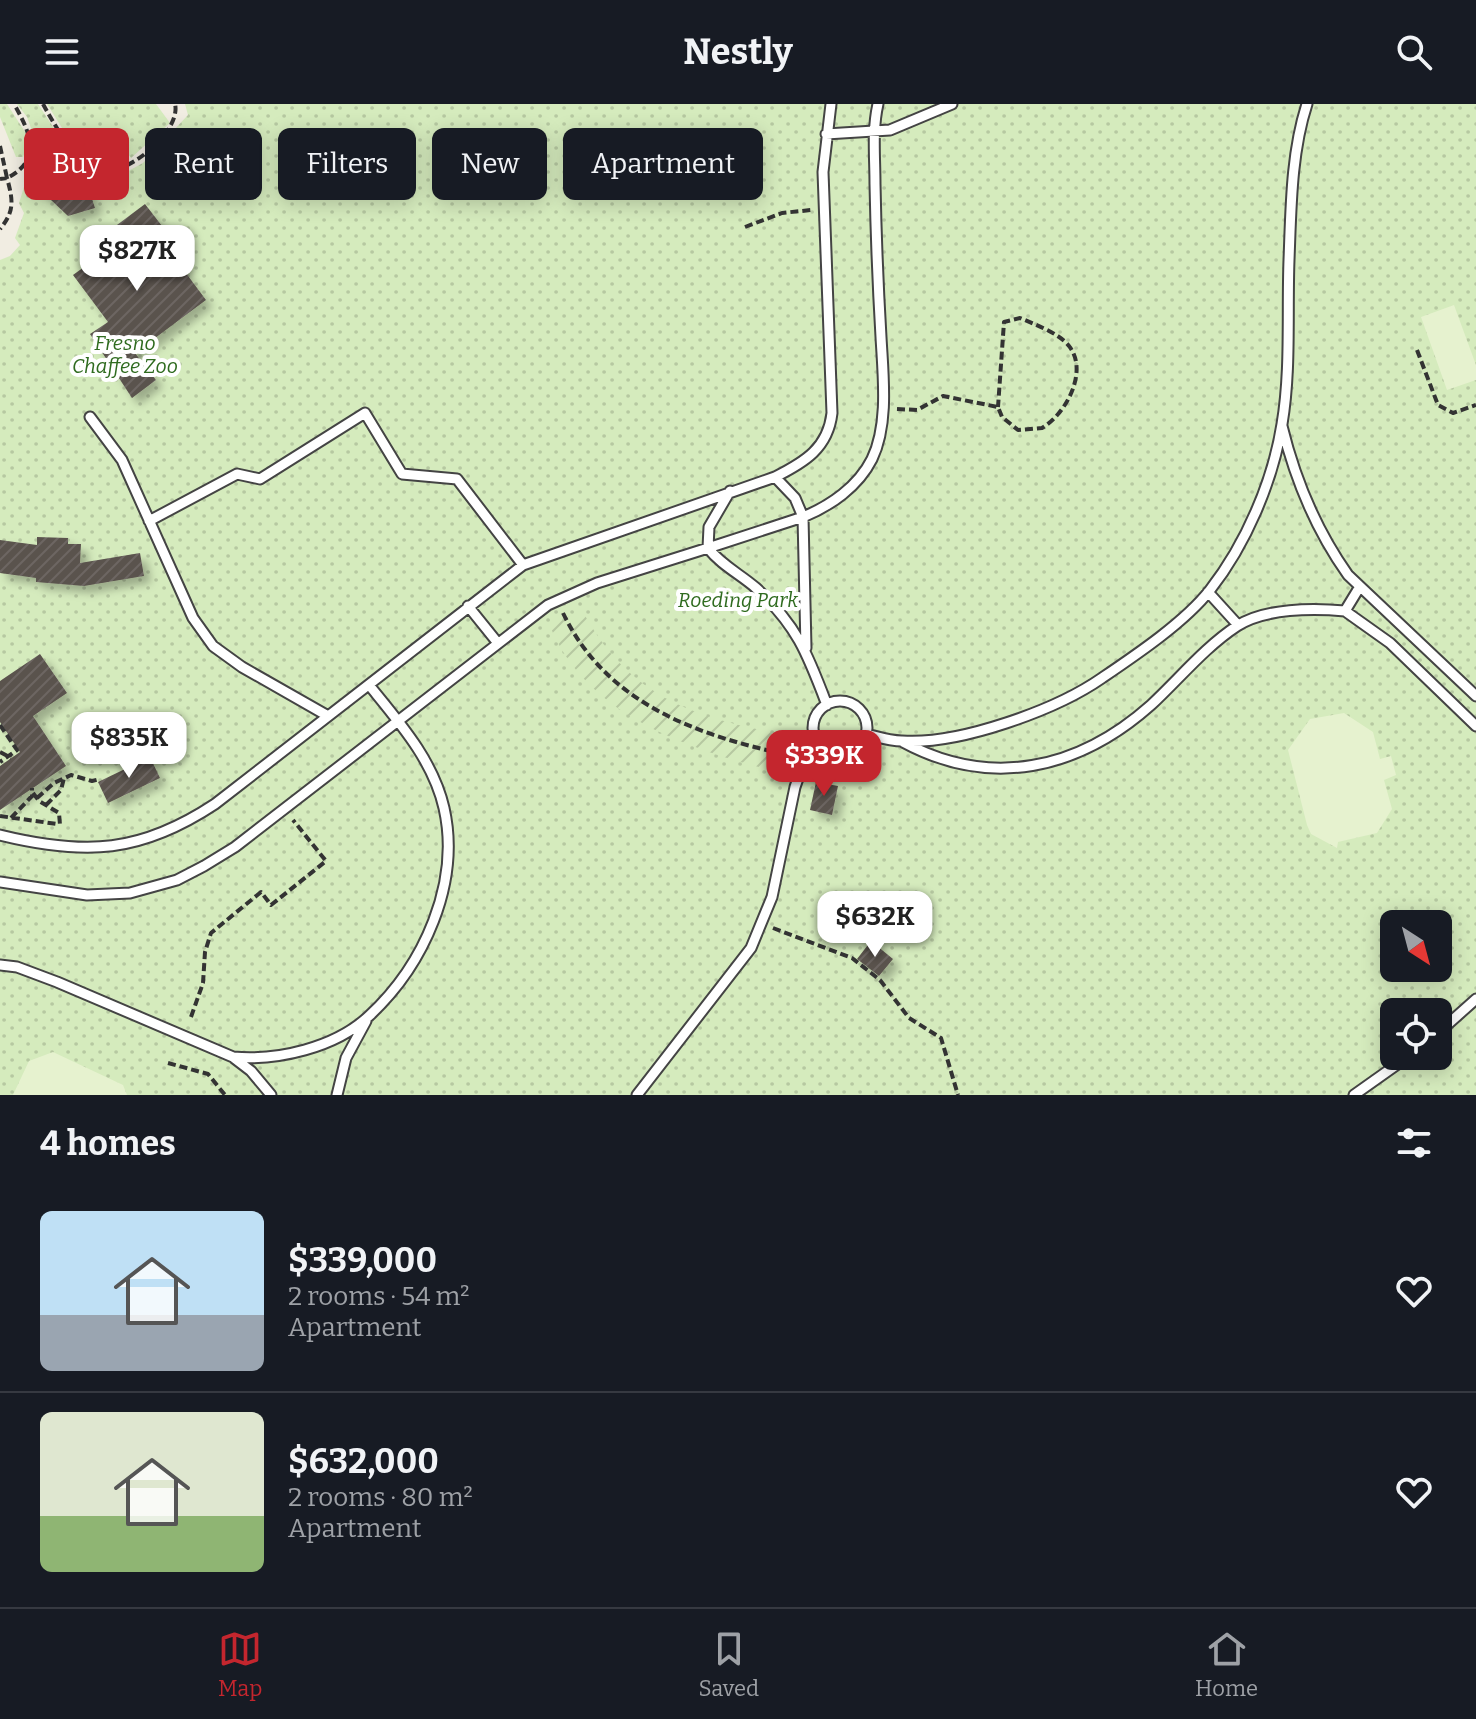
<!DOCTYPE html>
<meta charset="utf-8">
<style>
:root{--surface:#171b24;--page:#242831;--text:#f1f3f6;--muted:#9ea1a6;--line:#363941;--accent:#c4262e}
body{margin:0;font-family:Bitter,serif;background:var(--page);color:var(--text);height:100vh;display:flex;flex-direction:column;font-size:30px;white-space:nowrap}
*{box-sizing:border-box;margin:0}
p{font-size:26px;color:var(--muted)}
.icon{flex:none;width:44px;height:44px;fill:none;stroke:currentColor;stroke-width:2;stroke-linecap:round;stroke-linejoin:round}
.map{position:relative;height:991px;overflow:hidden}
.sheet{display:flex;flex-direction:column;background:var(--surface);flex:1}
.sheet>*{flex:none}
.guide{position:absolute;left:24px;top:24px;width:800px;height:72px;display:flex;gap:16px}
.needle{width:52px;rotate:144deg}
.tools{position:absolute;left:1380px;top:806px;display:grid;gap:16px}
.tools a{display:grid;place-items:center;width:72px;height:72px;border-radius:12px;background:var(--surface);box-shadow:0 4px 20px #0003;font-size:40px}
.price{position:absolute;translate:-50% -68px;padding:0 18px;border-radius:16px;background:#fff;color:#222;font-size:26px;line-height:52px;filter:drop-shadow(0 2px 4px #0008)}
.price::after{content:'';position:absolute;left:50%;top:48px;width:24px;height:18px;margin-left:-12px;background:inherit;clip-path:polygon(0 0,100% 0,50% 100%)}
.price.active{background:var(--accent);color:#fff}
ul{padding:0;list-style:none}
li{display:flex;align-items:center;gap:24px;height:200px;padding:0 40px}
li+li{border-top:2px solid var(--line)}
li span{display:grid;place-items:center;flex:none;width:224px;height:160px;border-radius:12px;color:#555}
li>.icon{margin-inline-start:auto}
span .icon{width:96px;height:96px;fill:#fffc;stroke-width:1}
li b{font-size:34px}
h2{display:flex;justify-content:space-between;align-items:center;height:96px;padding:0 40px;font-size:34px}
.pill{padding:0 28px;border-radius:12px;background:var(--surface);box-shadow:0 4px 20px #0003;font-size:28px;line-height:72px}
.pill.active{background:var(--accent);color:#fff}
header{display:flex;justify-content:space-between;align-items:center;height:104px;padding:0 40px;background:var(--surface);font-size:36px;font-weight:700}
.dock{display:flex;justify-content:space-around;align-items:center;height:112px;border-top:2px solid var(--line);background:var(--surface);font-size:22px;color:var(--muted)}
.dock a{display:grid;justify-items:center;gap:4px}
.dock .active{color:var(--accent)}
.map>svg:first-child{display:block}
.grass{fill:url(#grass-dots);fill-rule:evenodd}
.garden{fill:url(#garden-furrows)}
.pitch{fill:#e6f2cf}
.plaza{fill:#f1ede2}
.building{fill:url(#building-hatch);filter:url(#shadow)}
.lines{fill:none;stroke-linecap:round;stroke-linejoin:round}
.service-casing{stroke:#444;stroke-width:13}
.path{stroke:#333;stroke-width:4;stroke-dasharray:8 4;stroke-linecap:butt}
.service{stroke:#fff;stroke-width:9}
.labels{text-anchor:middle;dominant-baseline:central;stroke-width:8;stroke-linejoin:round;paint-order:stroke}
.park-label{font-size:20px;font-style:italic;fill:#2f6b1f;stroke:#fff}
</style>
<header><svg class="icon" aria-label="menu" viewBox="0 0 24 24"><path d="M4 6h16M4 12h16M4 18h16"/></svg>Nestly<svg class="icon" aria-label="search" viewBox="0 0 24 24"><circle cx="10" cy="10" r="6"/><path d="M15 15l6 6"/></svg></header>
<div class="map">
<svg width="1476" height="991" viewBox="0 0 1476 991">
<defs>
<pattern id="grass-dots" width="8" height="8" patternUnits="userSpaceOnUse" patternTransform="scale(2)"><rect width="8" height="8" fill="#d5ebbd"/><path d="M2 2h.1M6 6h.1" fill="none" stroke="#b6c8a1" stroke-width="1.8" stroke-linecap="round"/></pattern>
<pattern id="garden-furrows" width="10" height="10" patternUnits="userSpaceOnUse" patternTransform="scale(2)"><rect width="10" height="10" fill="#d5ebbd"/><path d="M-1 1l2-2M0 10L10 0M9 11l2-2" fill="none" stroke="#b6c8a1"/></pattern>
<pattern id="building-hatch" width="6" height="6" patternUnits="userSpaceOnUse" patternTransform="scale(2)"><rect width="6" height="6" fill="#5a524d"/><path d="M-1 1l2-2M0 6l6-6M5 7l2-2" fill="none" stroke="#6d6662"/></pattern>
<filter id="shadow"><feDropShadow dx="7" dy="7" stdDeviation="4" flood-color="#0004"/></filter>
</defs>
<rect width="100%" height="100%" fill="#fffdf5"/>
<path class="grass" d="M0,0h1476v991h-1476zM1394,820h44v44h-44zM1394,908h44v44h-44z"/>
<path class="garden" d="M582,506c48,90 115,108 209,126l-7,38c-90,-24 -196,-55 -234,-148z"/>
<path class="pitch" d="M1454,201l22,60v15l-29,10 -26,-73z
M1344,609l29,19 7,27 11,-3 5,19 -12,5 8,29 -15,24 -39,9 -1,6 -26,-14 -4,-9 -19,-75 22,-31z
M53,948l70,33 4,10h-114l16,-34z"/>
<path class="plaza" d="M7,0h10l10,13 10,28 -18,58 5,10 -9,25 5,7 -10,11 -10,4v-143l16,40h7l4,-12v-10z
M38,0h9l15,24 11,4 3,-4 39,9 16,21 39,-35 -14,-19h29l3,11 -45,48 -33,18 -30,-13z"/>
<path class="building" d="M55,55l31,21 9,28 -27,8 -34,-32 5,-23 15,3z
M145,100l34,44 -8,5 35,47 -71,53 21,27 -24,18 -42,-64 18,-12 -35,-47 33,-24 -9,-11z
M37,433l31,1v6h13l-1,19 60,-10 4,23 -60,10 -48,-4v-4l-36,-5v-33l37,5z
M40,550l27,39 -34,23 33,50 -66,44v-44l20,-14 -20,-30v-41z
M150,653l10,21 -52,25 -10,-21z
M816,678l22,4 -6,29 -22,-5z
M871,837l22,18 -14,17 -22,-17z"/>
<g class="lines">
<defs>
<path id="service" d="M826,30l64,-4 62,-26
M90,313l32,43 71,158 20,28 29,21 86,49
M1282,322c13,53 34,104 66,149l128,121
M730,387l-21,36 -1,21 95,-31 -8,-19 -20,-21
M149,417l88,-47 23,5 105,-66 37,61 55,5 66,86
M1208,488l30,33
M468,502l29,36
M1345,507l45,32 86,83
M806,544l-3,-131c27,-11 55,-30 69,-58 17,-35 11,-84 9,-122 -3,-51 -5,-102 -6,-153 0,-27 -3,-54 3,-80
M813 624a27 27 0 1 1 54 0a27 27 0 1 1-54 0Z
M866,630c12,3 24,7 36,7 57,4 154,-31 200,-63 34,-23 83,-56 108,-88 36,-46 63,-109 72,-166 9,-53 5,-110 7,-164 2,-51 2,-107 18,-156
M903,638c87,47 175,28 248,-37 28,-26 54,-58 86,-79 28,-18 76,-18 108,-15l14,-23
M0,731c86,21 141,18 215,-31l308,-239 252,-88c30,-15 53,-29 57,-64l-9,-241 8,-68
M0,778l87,13 43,-2 47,-13 27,-14 31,-19 313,-242 49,-22 111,-35c13,17 32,26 48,40 41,37 52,67 71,117
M0,861l17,2 40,15 176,75c44,4 102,-9 136,-41 55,-51 92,-133 75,-208 -11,-48 -45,-86 -75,-123
M1438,929l38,-34
M234,954l17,13 20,24
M337,991l9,-37 20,-37
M637,991l114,-147 21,-51 23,-110 6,-17 17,-26
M1354,991l55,-39"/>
</defs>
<use href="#service" class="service-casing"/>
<path class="path" d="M43,0c8,15 34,60 48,66 29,13 91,-37 84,-66
M0,42l7,32c36,-18 23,-46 7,-74
M0,75l7,-1c6,22 8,33 -7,51
M745,123l37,-14 29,-3
M1417,246l21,55 15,8 23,-8
M897,305l20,1 26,-14 55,11 4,10 16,13 24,-2c24,-14 47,-57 27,-82 -10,-13 -35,-22 -49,-28l-16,4 -6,85
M563,509c44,92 136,123 230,143
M0,621l17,25 -17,12
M0,648l11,6
M33,689l6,8 20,12 1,12
M37,694l17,-15 17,-8 21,6 8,-2
M46,701l15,-15 3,-12
M0,712l57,8
M11,714l21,-22v-8
M773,824l79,30 28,22 29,38 32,20 17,57
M191,913l12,-34 2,-31 6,-19 50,-41 10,13 55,-44 -33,-41
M168,959l40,11 17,21"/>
<use href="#service" class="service"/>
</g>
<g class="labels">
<g class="park-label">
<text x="125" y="239">Fresno<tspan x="125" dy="23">Chaffee Zoo</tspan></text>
<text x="738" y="496">Roeding Park</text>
</g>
</g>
</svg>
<div class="tools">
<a><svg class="needle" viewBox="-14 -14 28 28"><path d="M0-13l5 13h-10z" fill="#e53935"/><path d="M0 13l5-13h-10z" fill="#9ea1a6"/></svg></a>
<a><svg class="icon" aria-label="locate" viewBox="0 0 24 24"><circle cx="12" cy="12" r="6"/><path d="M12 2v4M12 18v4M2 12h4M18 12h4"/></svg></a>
</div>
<b class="price" style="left:137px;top:189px">$827K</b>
<b class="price" style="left:129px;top:676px">$835K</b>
<b class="price active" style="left:824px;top:694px">$339K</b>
<b class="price" style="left:875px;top:855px">$632K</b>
<div class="guide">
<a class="pill active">Buy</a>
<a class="pill">Rent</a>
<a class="pill">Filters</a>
<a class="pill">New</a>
<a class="pill">Apartment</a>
</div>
</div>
<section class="sheet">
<h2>4 homes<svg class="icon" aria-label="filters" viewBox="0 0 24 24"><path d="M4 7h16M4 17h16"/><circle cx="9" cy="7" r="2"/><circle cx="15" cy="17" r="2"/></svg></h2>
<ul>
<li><span style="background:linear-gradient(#bfe0f5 65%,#9aa5b1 0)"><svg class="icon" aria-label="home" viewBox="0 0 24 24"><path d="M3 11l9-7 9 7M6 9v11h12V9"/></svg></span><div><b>$339,000</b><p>2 rooms · 54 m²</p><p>Apartment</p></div><svg class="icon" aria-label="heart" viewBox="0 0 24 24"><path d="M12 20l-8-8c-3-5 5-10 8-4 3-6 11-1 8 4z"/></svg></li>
<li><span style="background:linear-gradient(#dfe7d0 65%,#8fb573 0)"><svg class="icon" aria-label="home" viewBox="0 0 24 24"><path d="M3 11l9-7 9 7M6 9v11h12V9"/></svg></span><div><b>$632,000</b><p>2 rooms · 80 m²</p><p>Apartment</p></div><svg class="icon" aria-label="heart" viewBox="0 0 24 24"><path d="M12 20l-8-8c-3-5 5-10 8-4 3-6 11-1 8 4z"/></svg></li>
</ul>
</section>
<nav class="dock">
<a class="active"><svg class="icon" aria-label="map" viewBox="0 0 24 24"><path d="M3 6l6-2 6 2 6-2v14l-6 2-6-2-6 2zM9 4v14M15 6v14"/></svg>Map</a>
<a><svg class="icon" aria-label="saved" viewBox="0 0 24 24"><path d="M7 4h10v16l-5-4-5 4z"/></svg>Saved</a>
<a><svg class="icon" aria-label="home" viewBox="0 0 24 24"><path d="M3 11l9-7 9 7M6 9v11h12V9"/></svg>Home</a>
</nav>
